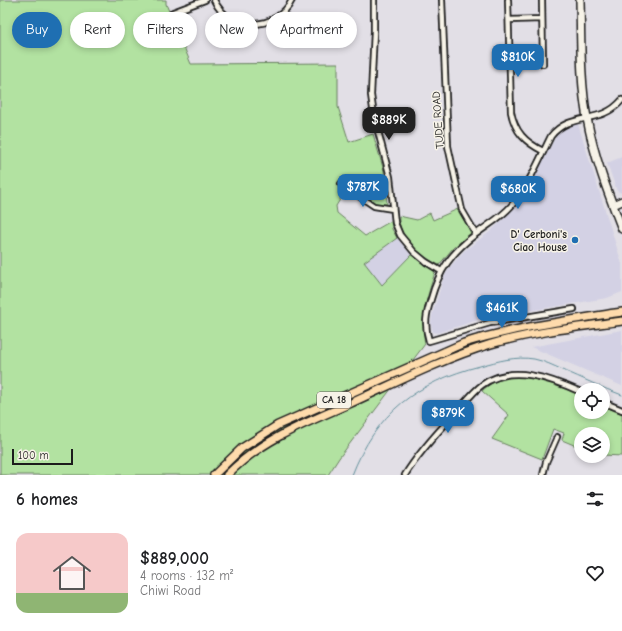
<!DOCTYPE html>
<meta charset="utf-8">
<style>
:root{--surface:#fff;--page:#f2f2f2;--text:#202124;--muted:#757577;--accent:#1f6fb2}
body{margin:0;font-family:"Comic Neue",sans-serif;background:var(--page);color:var(--text);height:100vh;display:flex;flex-direction:column;font-size:15px;white-space:nowrap}
*{box-sizing:border-box;margin:0}
p{font-size:13px;color:var(--muted)}
.icon{flex:none;width:22px;height:22px;fill:none;stroke:currentColor;stroke-width:2;stroke-linecap:round;stroke-linejoin:round}
.map{position:relative;height:475px;overflow:hidden}
.details{display:flex;flex-direction:column;background:var(--surface);flex:1}
.details>*{flex:none}
.guide{position:absolute;left:12px;top:12px;width:400px;height:36px;display:flex;gap:8px}
.controls{position:absolute;left:574px;top:383px;display:grid;gap:8px}
.controls a{display:grid;place-items:center;width:36px;height:36px;border-radius:50%;background:var(--surface);box-shadow:0 2px 6px #0003;font-size:20px}
.scale{position:absolute;left:12px;bottom:10px;width:61px;box-sizing:border-box;padding-left:4px;border:2px solid #1c1c1c;border-top:0;font-size:11px;line-height:14px;white-space:nowrap;color:#1c1c1c;-webkit-text-stroke:3px #f7f3e8;paint-order:stroke}
.price{position:absolute;translate:-50% -34px;padding:0 9px;border-radius:8px;background:var(--accent);color:#fff;font-size:13px;line-height:26px;filter:drop-shadow(0 1px 2px #0008)}
.price::after{content:'';position:absolute;left:50%;top:24px;width:12px;height:9px;margin-left:-6px;background:inherit;clip-path:polygon(0 0,100% 0,50% 100%)}
.price.on{background:#222;color:#fff}
ul{padding:0;list-style:none}
li{display:flex;align-items:center;gap:12px;height:100px;padding:0 16px}
li span{display:grid;place-items:center;flex:none;width:112px;height:80px;border-radius:12px;color:#555}
li>.icon{margin-inline-start:auto}
span .icon{width:48px;height:48px;fill:#fffc;stroke-width:1}
li b{font-size:17px}
h2{display:flex;justify-content:space-between;align-items:center;height:48px;padding:0 16px;font-size:17px}
.tag{padding:0 14px;border-radius:18px;background:var(--surface);box-shadow:0 2px 6px #0003;font-size:14px;line-height:36px}
.tag.on{background:var(--accent);color:#fff}
.map>svg:first-child{display:block}
.built{fill:#d3d1e4}
.green{fill:#b2e2a1;stroke:#677f5e}
.lines{fill:none;stroke-linecap:round;stroke-linejoin:round}
.stream{stroke:#62909b;stroke-width:1}
.street-casing{stroke:#1c1c1c;stroke-width:8}
.secondary-casing{stroke:#1c1c1c;stroke-width:10}
.primary-casing{stroke:#1c1c1c;stroke-width:10}
.street{stroke:#f7f3e8;stroke-width:4.5}
.secondary{stroke:#f7f3e8;stroke-width:7}
.primary{stroke:#fedbac;stroke-width:7}
.poi-dot{fill:#1f6fb2;stroke:#f7f3e8;stroke-width:1.5}
.labels{text-anchor:middle;dominant-baseline:central;stroke-width:3;stroke-linejoin:round;paint-order:stroke}
.shield{fill:#f7f3e8;stroke:#5e5c59;stroke-width:1}
.shield-label{font-size:10px;font-weight:bold;fill:#1c1c1c}
.street-label{font-size:11px;fill:#1c1c1c;stroke:#f7f3e8}
.poi-label{font-size:11px;font-weight:bold;fill:#1c1c1c;stroke:#f7f3e8;text-anchor:end}
</style>
<div class="map">
<svg width="622" height="475" viewBox="0 0 622 475">
<rect width="100%" height="100%" fill="#e2dfe6"/>
<filter id="ink" filterUnits="userSpaceOnUse"><feTurbulence type="fractalNoise" baseFrequency=".025" numOctaves="2"/><feDisplacementMap in="SourceGraphic" scale="8" xChannelSelector="R" yChannelSelector="G"/><feConvolveMatrix kernelMatrix="1 2 1 2 8 2 1 2 1" color-interpolation-filters="sRGB"/></filter>
<g filter="url(#ink)">
<path class="built" d="M578,124l44,140v28l-15,6 -126,21 -44,14 -4,-1 -2,-7 1,-10 12,-38 6,-10 14,-16 27,-20 25,-24 12,-17 28,-54 11,-9z
M622,157v36l-5,-2 -10,-28z
M397,238l14,17 -29,30 -19,-23z
M622,330v56l-91,-39z"/>
<path class="green" d="M0,0h166v4l25,60 147,-1v44l11,35 24,-8 11,37 3,33h-12l-21,-15 -10,4 -8,13 1,7 28,23 26,-15 1,8 5,9 -33,24 18,23 29,-30 24,17c-8,26 -15,44 -10,72l-86,114 -11,17h-328z
M458,209l13,24 -18,15 -14,17c-17,-8 -42,-29 -40,-49l18,4 13,-7 3,7z
M527,377l25,5 29,12v18h22v-8l19,8v44l-19,-1v-21h-22v14l-19,-8 2,-7 -11,-4 -11,30 -50,-20 17,-24 -27,-24c13,-13 27,-14 45,-14z"/>
<g class="lines">
<path class="stream" d="M352,475c24,-62 65,-93 128,-109 18,-5 36,-10 54,-7 10,2 20,7 29,11 19,8 39,18 59,25"/>
<defs>
<path id="street" d="M214,0c15,33 63,31 78,0
M374,0v31l-3,64 3,21 16,61 5,46 5,12 14,17 12,10 15,9
M442,0l6,146 14,64 14,24
M508,0l3,112c4,20 14,30 32,39
M542,0l1,64
M173,12l32,-12
M283,13l17,19
M509,20l33,-1
M341,184l33,22 19,3
M574,309l-84,14 -61,18c-5,-16 -3,-27 2,-42 8,-29 21,-47 45,-65 13,-10 26,-17 36,-29 17,-20 27,-45 39,-69 20,-25 49,-10 71,-36
M603,402l19,8
M405,475c13,-21 29,-39 46,-57 10,-10 20,-25 31,-33 29,-22 70,-6 99,7
M543,475l3,-13 11,-25"/>
<path id="secondary" d="M580,0c1,39 0,80 7,118 7,39 21,75 35,111
M613,205l9,-4"/>
<path id="primary" d="M214,475l28,-27 36,-23 186,-82c52,-16 105,-23 158,-31
M227,475c34,-35 78,-52 122,-71 46,-21 93,-45 142,-60 42,-12 87,-17 131,-23"/>
</defs>
<use href="#street" class="street-casing"/>
<use href="#secondary" class="secondary-casing"/>
<use href="#primary" class="primary-casing"/>
<use href="#street" class="street"/>
<use href="#secondary" class="secondary"/>
<use href="#primary" class="primary"/>
</g>
</g>
<circle class="poi-dot" cx="575" cy="240" r="4"/>
<g class="labels">
<rect class="shield" x="317" y="392" width="34" height="16" rx="3"/>
<g class="shield-label">
<text x="334" y="400">CA 18</text>
</g>
<g class="street-label">
<text transform="translate(438 120) rotate(-94)">TUDE ROAD</text>
</g>
<g class="poi-label">
<text x="567" y="234">D' Cerboni's<tspan x="567" dy="13">Ciao House</tspan></text>
</g>
</g>
</svg>
<div class="controls">
<a><svg class="icon" aria-label="locate" viewBox="0 0 24 24"><circle cx="12" cy="12" r="6"/><path d="M12 2v4M12 18v4M2 12h4M18 12h4"/></svg></a>
<a><svg class="icon" aria-label="layers" viewBox="0 0 24 24"><path d="M12 4l9 5-9 5-9-5zM3 14l9 5 9-5"/></svg></a>
</div>
<div class="scale">100 m</div>
<b class="price" style="left:518px;top:78px">$810K</b>
<b class="price on" style="left:389px;top:141px">$889K</b>
<b class="price" style="left:363px;top:208px">$787K</b>
<b class="price" style="left:518px;top:210px">$680K</b>
<b class="price" style="left:502px;top:329px">$461K</b>
<b class="price" style="left:448px;top:434px">$879K</b>
<div class="guide">
<a class="tag on">Buy</a>
<a class="tag">Rent</a>
<a class="tag">Filters</a>
<a class="tag">New</a>
<a class="tag">Apartment</a>
</div>
</div>
<section class="details">
<h2>6 homes<svg class="icon" aria-label="filters" viewBox="0 0 24 24"><path d="M4 7h16M4 17h16"/><circle cx="9" cy="7" r="2"/><circle cx="15" cy="17" r="2"/></svg></h2>
<ul>
<li><span style="background:linear-gradient(#f6c9c9 75%,#8fb573 0)"><svg class="icon" aria-label="home" viewBox="0 0 24 24"><path d="M3 11l9-7 9 7M6 9v11h12V9"/></svg></span><div><b>$889,000</b><p>4 rooms · 132 m²</p><p>Chiwi Road</p></div><svg class="icon" aria-label="heart" viewBox="0 0 24 24"><path d="M12 20l-8-8c-3-5 5-10 8-4 3-6 11-1 8 4z"/></svg></li>
</ul>
</section>
